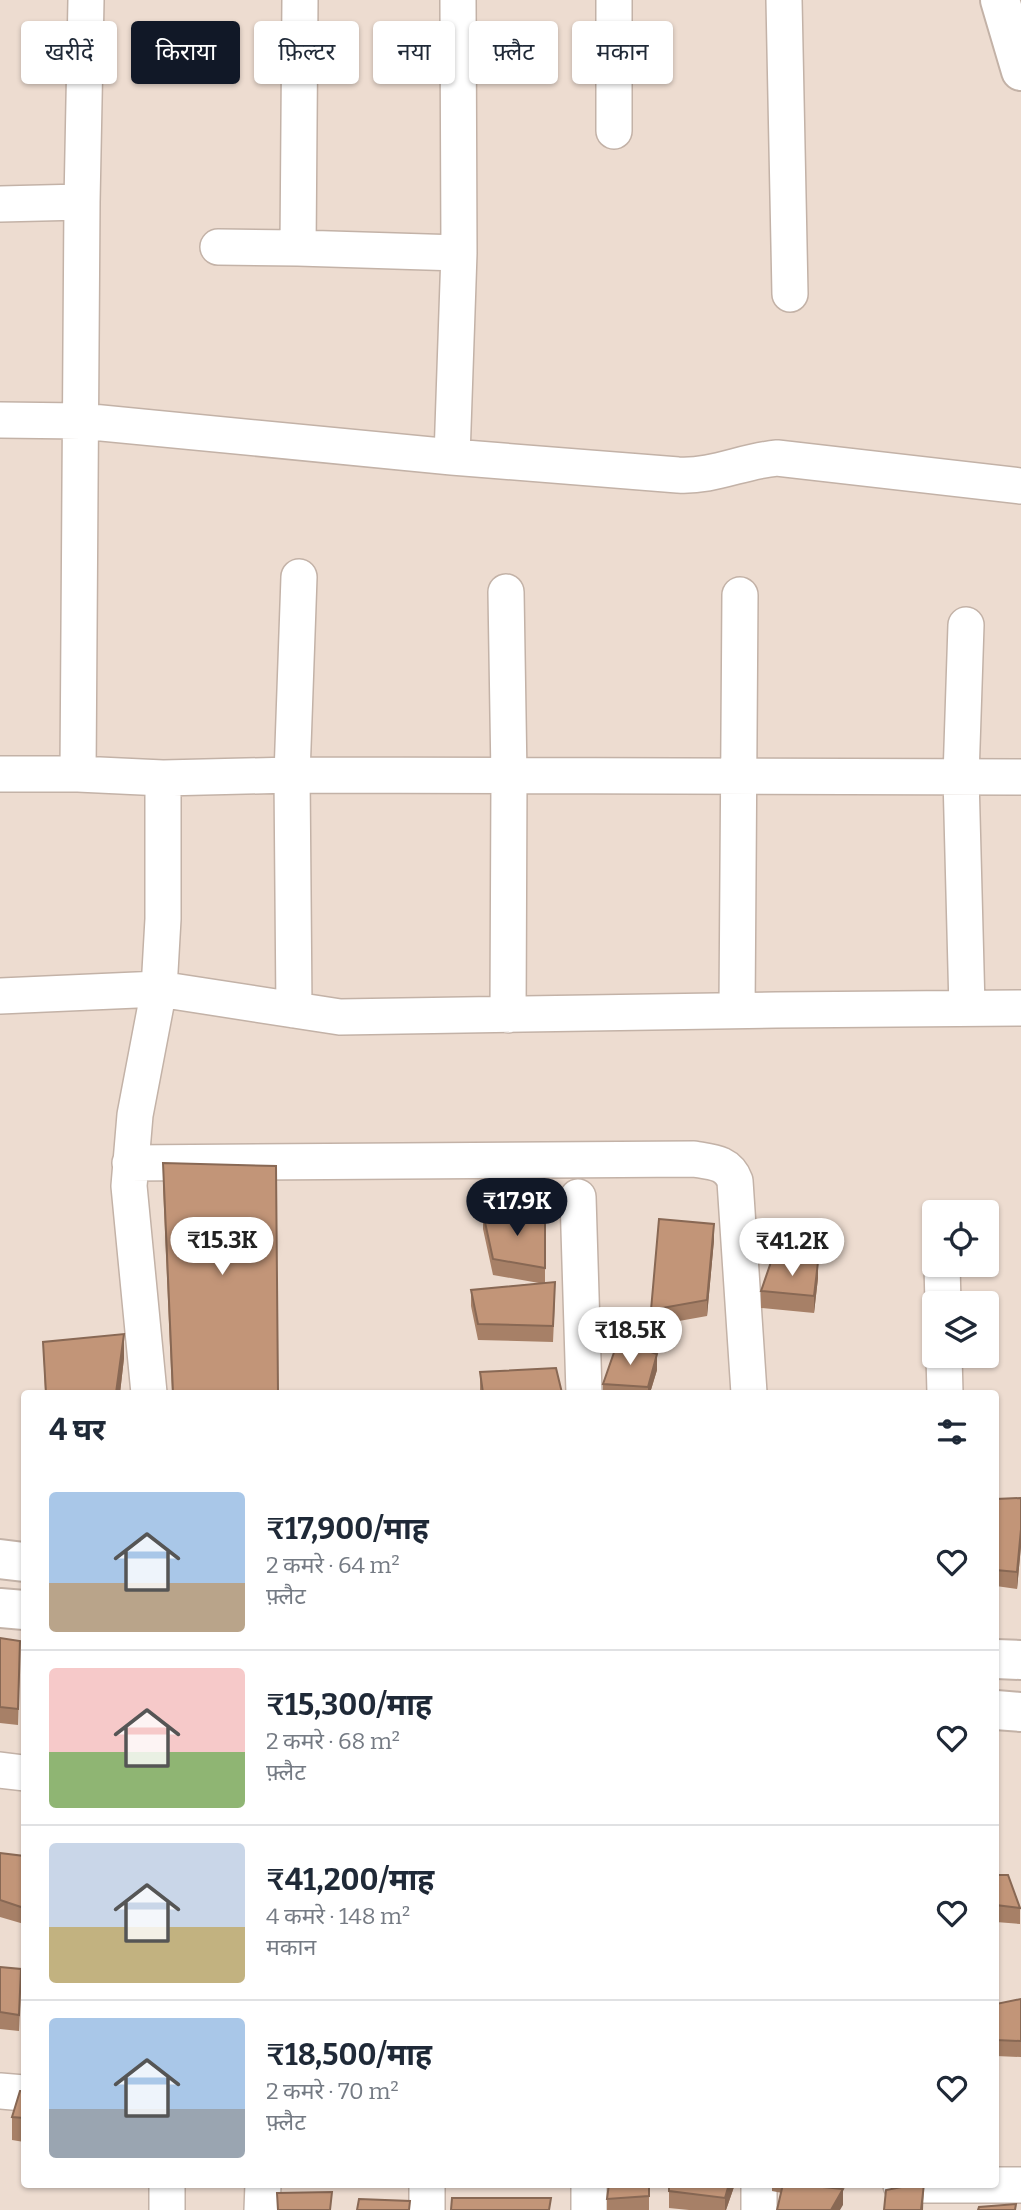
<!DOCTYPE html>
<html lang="hi">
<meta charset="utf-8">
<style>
:root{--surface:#fff;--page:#f2f2f3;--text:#1f2937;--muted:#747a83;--line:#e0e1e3;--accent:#111827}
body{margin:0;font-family:Bitter,"Noto Sans Devanagari",serif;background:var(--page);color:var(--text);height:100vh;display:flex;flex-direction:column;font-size:26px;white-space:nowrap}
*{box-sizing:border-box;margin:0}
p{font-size:23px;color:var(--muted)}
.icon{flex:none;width:38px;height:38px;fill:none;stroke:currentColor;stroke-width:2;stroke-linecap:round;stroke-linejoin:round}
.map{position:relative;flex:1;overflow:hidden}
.sheet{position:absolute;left:21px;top:1390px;width:978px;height:798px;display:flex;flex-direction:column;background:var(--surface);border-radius:7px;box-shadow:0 2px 5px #0004}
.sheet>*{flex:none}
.top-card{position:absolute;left:21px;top:21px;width:980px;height:63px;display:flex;gap:14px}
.fabs{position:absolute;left:922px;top:1200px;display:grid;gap:14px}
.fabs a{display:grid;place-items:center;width:77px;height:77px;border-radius:7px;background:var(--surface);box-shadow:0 2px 5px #0004;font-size:35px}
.price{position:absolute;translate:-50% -60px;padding:0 16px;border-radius:24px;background:#fff;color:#222;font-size:23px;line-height:46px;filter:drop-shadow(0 2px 4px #0008)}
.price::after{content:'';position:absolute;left:50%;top:42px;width:21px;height:16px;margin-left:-10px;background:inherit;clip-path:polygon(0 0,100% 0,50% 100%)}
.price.on{background:var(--accent);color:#fff}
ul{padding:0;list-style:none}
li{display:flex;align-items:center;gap:21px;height:175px;padding:0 28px}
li+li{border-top:2px solid var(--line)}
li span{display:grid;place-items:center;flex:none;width:196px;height:140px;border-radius:7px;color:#555}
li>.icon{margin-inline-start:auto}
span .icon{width:84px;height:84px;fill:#fffc;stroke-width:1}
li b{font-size:30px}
h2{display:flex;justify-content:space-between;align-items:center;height:84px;padding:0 28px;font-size:30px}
.tag{padding:0 24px;border-radius:7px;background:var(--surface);box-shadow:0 2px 5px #0004;font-size:24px;line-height:63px}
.tag.on{background:var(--accent);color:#fff}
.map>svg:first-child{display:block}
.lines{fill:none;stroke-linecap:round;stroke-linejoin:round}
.minor-casing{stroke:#c3b2a7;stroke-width:38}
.tertiary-casing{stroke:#c3b2a7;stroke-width:42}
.secondary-casing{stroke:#c3b2a7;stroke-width:42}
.minor{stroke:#fff;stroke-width:35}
.tertiary{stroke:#fff;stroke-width:38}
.secondary{stroke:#fff;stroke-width:38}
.wall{fill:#a78067}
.shaded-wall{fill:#886854}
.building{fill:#c29578;stroke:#886854;stroke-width:2}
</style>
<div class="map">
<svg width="1021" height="2210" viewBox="0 0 1021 2210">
<rect width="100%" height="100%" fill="#eddcd0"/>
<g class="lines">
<defs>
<path id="minor" d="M614,0v131
M784,0l6,294
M0,204l82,-2
M218,247l80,1 2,-248
M298,248l161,5
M0,420l81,1 371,36 226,18c35,2 65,-14 99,-17l244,28
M452,457l7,-204 -1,-253
M506,592l3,184 -1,239
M966,625l-5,152 6,231
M0,774h78l85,4 129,-3 729,2
M78,774l4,-572 4,-202
M0,996l159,-7 181,28 436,-7 245,-2
M294,1010l-2,-235 7,-198
M737,1010l3,-415
M130,1163l564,-4c18,3 34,3 41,22l14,212
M578,1197l6,196
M942,1265l1,39
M944,1356l1,37
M149,1393l-20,-207 6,-71 24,-126 4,-70v-141
M0,1770l24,3
M0,2091l24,2
M589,2184v26
M759,2184v26
M901,2185h120
M167,2210v-26
M262,2210l1,-26
M427,2210v-26"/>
<path id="tertiary" d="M1000,0l21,71"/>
<path id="secondary" d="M0,1559l24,3
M0,1608l24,2
M996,1659l25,1
M996,1710l25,2"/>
</defs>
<use href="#minor" class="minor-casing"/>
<use href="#tertiary" class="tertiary-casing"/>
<use href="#secondary" class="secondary-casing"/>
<use href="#minor" class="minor"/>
<use href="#tertiary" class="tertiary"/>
<use href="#secondary" class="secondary"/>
</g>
<path class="wall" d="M163,1163l115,230h-106l-9,-207z
M483,1213h62v70l10,15 -2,44 -75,-2 -7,-34v-16l68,-7 -46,-8 -10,-46z
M714,1240l-7,76 -56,10v-16z
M818,1278l-4,35 -53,-5v-17z
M43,1342l81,16 -4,35h-75z
M657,1370l-7,23h-47v-9z
M480,1372l82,21h-82z
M1021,1498v48l-4,43 -21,-3v-87z
M0,1638l20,19 -2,68 -18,-2z
M0,1853l24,3v68l-24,-7z
M996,1875l24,33v16l-24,-2z
M0,1967l21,19 -2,45 -19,-2z
M1021,1999v58l-25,-1v-52z
M24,2091v51l-12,-2v-23z
M649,2184v26h-42v-11z
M669,2184h66l-9,26h-37l-20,-2z
M772,2184h55l-1,3 17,18 -71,-14z"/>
<path class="shaded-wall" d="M714,1224v16l-7,76v-16z
M818,1262v16l-4,35v-17z
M124,1334v24l-4,35h-4z
M657,1354v16l-7,23h-2v-6z
M1021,1529v17l-4,43v-17z
M729,2184h6l-9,26h-1v-12z
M924,2184l-1,26h-2z
M843,2189v16l-3,5h-9z"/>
<path class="building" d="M163,1163l113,3 2,227h-105z
M483,1213h62v55l-52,-9z
M659,1219l55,5 -7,76 -56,10z
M771,1262h47l-4,34 -53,-5z
M555,1282l-2,44 -75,-2 -7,-34z
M124,1334l-8,59h-70l-3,-51z
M618,1341l39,13 -9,33 -45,-3z
M556,1368l6,25h-79l-3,-21z
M825,1392l76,1h-76z
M1021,1498v31l-4,43 -21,-2v-71z
M0,1638l20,3 -2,68 -18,-2z
M0,1853l24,3v52l-24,-8z
M996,1875h12l12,33 -24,-3z
M0,1967l21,2 -2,46 -19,-3z
M1021,1999v42l-25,-1v-36z
M20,2091h4v27l-12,-1z
M609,2184h40v12l-42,3z
M669,2184h60l-4,14 -56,-7z
M783,2184h9l51,5 -12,21h-54z
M917,2184h7l-3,26h-37l2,-20z
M332,2192l-2,18h-52l-1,-17z
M452,2198h99l-2,12h-98z
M359,2199l51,2 -1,9h-52z
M1016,2204l-1,6h-37l1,-3z"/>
</svg>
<div class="fabs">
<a><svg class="icon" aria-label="locate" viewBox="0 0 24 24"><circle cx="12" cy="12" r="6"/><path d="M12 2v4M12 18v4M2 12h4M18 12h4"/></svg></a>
<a><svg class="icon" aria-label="layers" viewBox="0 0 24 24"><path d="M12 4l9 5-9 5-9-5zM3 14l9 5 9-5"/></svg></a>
</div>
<b class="price on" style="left:517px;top:1238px">₹17.9K</b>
<b class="price" style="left:222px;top:1277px">₹15.3K</b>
<b class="price" style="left:792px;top:1278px">₹41.2K</b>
<b class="price" style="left:630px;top:1367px">₹18.5K</b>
<div class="top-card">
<a class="tag">खरीदें</a>
<a class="tag on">किराया</a>
<a class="tag">फ़िल्टर</a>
<a class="tag">नया</a>
<a class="tag">फ़्लैट</a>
<a class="tag">मकान</a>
</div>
<section class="sheet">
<h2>4 घर<svg class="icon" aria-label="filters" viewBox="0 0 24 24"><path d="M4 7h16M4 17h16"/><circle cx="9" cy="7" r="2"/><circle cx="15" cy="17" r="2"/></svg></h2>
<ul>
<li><span style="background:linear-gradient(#a9c7e8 65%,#b9a48a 0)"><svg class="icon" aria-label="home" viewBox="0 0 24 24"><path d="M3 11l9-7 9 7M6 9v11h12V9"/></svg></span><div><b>₹17,900/माह</b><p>2 कमरे · 64 m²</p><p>फ़्लैट</p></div><svg class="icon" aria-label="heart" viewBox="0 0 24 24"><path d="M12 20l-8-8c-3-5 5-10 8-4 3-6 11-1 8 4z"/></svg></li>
<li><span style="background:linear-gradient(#f6c9c9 60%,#8fb573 0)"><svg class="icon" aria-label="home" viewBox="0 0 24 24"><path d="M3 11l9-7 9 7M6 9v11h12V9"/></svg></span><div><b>₹15,300/माह</b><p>2 कमरे · 68 m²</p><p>फ़्लैट</p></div><svg class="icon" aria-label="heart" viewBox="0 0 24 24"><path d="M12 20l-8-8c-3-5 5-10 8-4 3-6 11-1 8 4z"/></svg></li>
<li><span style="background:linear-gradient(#c9d6e8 60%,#c2b280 0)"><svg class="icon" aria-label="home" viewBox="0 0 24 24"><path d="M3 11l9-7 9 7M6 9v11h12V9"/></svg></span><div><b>₹41,200/माह</b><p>4 कमरे · 148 m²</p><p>मकान</p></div><svg class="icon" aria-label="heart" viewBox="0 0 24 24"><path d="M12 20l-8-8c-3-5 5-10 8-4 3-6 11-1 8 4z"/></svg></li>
<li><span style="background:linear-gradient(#a9c7e8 65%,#9aa5b1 0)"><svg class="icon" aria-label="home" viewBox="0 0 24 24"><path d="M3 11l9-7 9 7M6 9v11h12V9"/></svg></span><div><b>₹18,500/माह</b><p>2 कमरे · 70 m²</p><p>फ़्लैट</p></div><svg class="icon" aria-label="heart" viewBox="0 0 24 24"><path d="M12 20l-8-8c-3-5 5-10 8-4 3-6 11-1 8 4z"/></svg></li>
</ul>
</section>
</div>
